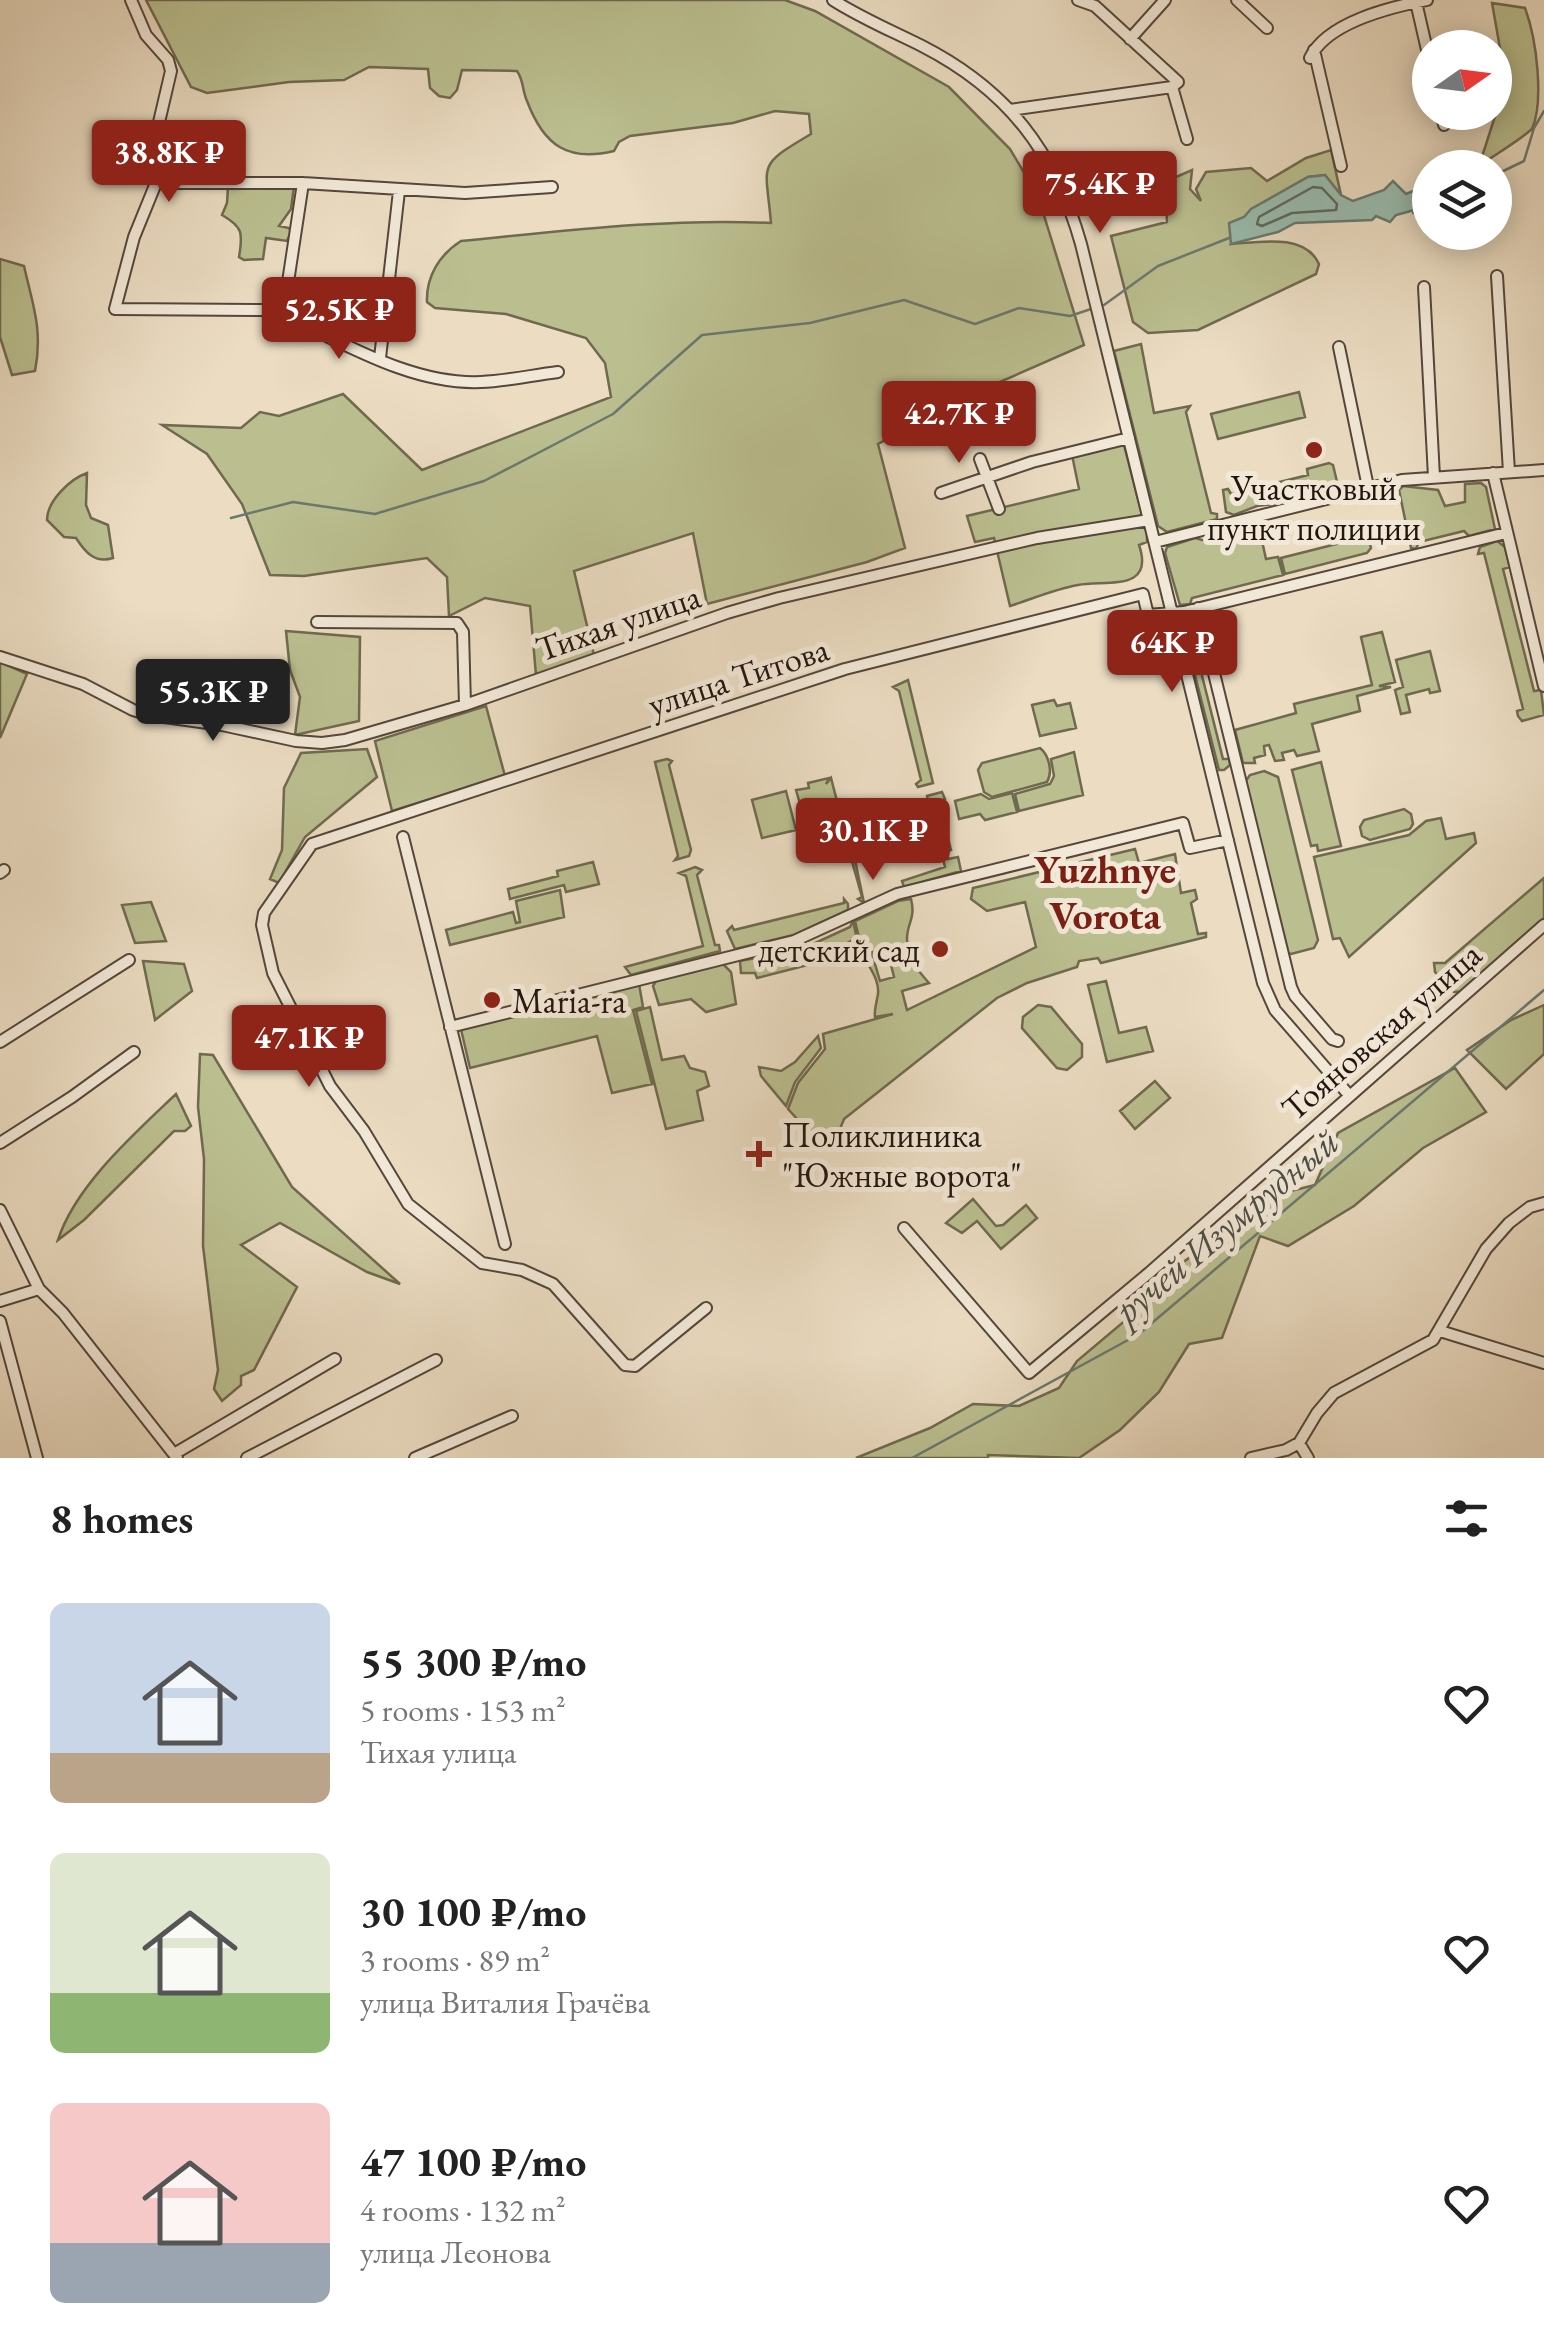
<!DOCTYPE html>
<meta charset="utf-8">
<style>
:root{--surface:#fff;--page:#f2f2f2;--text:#222;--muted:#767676;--accent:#8f2418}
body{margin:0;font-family:"EB Garamond",serif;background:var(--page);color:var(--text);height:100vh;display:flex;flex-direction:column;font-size:38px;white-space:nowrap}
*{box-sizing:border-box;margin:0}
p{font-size:32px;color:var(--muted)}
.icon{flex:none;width:55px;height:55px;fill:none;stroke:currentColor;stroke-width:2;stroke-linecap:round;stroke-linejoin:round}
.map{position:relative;height:1458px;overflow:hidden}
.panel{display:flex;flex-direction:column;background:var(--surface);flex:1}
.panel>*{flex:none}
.needle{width:65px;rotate:76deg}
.fabs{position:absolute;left:1412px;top:30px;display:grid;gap:20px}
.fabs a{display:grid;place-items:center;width:100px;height:100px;border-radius:50%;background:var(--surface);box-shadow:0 5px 25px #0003;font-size:50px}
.price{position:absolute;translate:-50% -85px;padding:0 22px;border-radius:10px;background:var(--accent);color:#fff;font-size:32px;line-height:65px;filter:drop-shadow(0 2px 5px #0008)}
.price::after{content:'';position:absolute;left:50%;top:60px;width:30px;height:22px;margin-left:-15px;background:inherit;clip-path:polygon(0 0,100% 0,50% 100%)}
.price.current{background:#222;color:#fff}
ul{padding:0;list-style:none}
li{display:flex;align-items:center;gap:30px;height:250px;padding:0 50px}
li span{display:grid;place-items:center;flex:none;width:280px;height:200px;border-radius:15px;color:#555}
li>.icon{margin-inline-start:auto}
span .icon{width:120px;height:120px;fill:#fffc;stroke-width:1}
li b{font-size:42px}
h2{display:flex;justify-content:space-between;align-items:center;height:120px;padding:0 50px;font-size:42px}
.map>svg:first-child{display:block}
.green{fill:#bbbf90;stroke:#6f6a4f;stroke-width:2.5}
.water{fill:#99bcaf;stroke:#6a796f;stroke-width:2.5}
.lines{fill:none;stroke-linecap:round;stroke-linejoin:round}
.shore{stroke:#5e685e;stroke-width:2.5}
.stream{stroke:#6a796f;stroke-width:2.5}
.minor-casing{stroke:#55473b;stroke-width:14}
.minor{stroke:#f2e8d7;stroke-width:10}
.poi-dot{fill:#8f2418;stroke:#f2e8d7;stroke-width:4}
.labels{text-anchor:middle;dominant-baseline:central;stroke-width:10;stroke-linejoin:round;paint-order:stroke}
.poi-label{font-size:35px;fill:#23150e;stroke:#f2e8d7;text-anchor:start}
.street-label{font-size:35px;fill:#23150e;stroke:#f2e8d7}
.water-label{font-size:38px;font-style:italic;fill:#4c4f46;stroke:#f2e8d7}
.quarter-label{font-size:40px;font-weight:bold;fill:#7a1f14;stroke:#f2e8d7}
</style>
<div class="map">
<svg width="1544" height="1458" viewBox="0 0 1544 1458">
<rect width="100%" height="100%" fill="#ebdcc2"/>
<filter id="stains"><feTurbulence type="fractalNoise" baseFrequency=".002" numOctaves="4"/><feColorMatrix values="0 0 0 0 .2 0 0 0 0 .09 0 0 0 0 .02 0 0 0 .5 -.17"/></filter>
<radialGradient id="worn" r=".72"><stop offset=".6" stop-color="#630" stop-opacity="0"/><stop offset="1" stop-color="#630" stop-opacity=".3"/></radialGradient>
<path class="green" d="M146,0h639l30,11 134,76 61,62 28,47 46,149 -91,40 -115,59 27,104 -38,14 -160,42 -14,-71 -119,38 20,84 -58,20 -6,-69 -45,-8 -36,18 -2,-39 -20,-19 -123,18 -34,-1 -28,-71 -35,-50 -45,-29 79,3 19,-16 19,4 64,-22 79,76 189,-73 -6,-34 -19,-25 -80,-24 -71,-6 -8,-6c-1,-25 12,-47 34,-61 103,-10 205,-23 310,-18 -5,-60 -16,-56 40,-89l-2,-20 -34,-3 -42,12 -103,13 -11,6 -5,9c-46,11 -70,-5 -87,-50 -5,-11 -3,-20 -10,-30l-55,-1 -5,20 -7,8 -11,-2 -9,-8 -2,-19 -59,-2 -25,13 -55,2 -82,11 -16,-6z
M1492,3l33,5c12,32 19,94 7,121 -16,14 -36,25 -53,37l27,-84z
M1331,150l10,45 -16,-20 -17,2 -56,32 -21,35c28,-2 74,-11 88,20l-3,10 -118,56 -50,3 -15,-11 -22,-86 56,-14 -1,-17 -11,-7 -2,-11 39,-17 -2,19 11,12 -5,-12 10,-17 45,-4 16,13 39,-23z
M294,186l-3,23 -12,17 10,2 2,4 -4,9 -21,-3 -3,21 -19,1 -5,-3c4,-24 4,-30 -17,-42l5,-12 1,-16z
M0,259l24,7c9,40 19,64 11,105l-23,4 -12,-38z
M1141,344l13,69 36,-7 -4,6 25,101 6,1v5l-50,13 -9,-6 -44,-175z
M1299,392l6,25 -87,22 -7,-25z
M1120,441l4,4 23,89v8l-8,3c16,47 -32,35 -61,40 -23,4 -46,14 -68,21l-16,-68 -19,4 -8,-26 112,-27 -7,-34z
M1329,463l4,2 5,21 -3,4 -54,13 -24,3 -23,9 -8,-3 -3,-22 5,-1 3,5 77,-19 -1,-6z
M87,473l-1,32 5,13 17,7 5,33c-18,6 -28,-6 -37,-20l-12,-1 -17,-17c0,-19 23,-41 40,-47z
M1465,484l16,-1 5,4 9,42 -26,7 -5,-5 -45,11 -3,7 -5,-1 -12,-58 4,-4 35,4 7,16 20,-4z
M1258,523l8,36 12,-2 5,18 -91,23 -2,6 -10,1 -15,-52 2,-6 28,-9 11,3 14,-9z
M1368,536l3,12 -4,5 -82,21 -4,-16z
M1497,541l8,6 5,20 -7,2 31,122 7,-1 3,25 -22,6 -4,-5 -1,-5 6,-2 -39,-156 -6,1 2,-7z
M1189,617l6,6 -4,9 32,127h6l1,6 -6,5h-5l-38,-150z
M286,631l74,6 -1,84 -64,14 5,-38 -10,-27z
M1382,632l13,50 -16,4 12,1 -34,9 3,15 -48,13 7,27 -22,5 -3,-6 -12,3 2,7 -9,1 -6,-16 -5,1 1,9 -11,3 1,5h-12l-8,-33 61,-17 -2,-9 78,-19 -11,-48z
M1430,651l10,40 -10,2 -1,-4 -23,6 4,17 -9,2 -6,-24 8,-3 -7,-27z
M0,662l27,12 -27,64z
M908,680l25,103 -15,4 -2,-3 5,-4 -22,-89 -6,-4z
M1054,700l3,6 13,-3 6,25 -36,8 -8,-31z
M486,706l19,70 -113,35 -17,-70z
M1040,748c9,7 13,24 7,34l-55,15 -8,-5 -6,-22 4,-7z
M367,749l10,28 -72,60 -26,46 -9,-4 12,-29 2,-62 17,-35z
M1074,752l9,43 -64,16 -4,-17 35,-10 4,-8 -3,-17z
M667,759l5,2 -3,4 22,85 -2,6 -14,4 3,-4 -23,-94z
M1321,762l20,84 -23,5 -1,-6 -6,1 -19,-76z
M1264,771l14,6 40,163 -4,8 -23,6 -3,-1 -43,-171 5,-7z
M829,778l-3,6 5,-6 7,27 -14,4v5l17,-2 -36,9 -9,-31 13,-2 -1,-5z
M786,791l10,39 -34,8 -10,-38z
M942,792l3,7 -6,4 12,47 -5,2 2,7 10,-2 3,14 -57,16 -2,-6 43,-14 -18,-71z
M1012,793l5,19 -32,8 -5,-6 -21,5 -4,-18 26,-7 8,5z
M1404,809l7,5 2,10 -3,5 -40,11 -8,-4 -2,-9 4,-7z
M845,814l1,3 5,-1 9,37 -6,2 10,48 -6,-4 4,-2 -13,-46 -5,-1 -1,-5 9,-1 -1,-5 -38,12 -7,-26 7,2 -6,-4z
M1441,818l5,21 28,-6 2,10 -127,114 -9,-19 -7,1 -19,-82 95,-22 17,-14z
M1135,849l4,14 36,-9 6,39 14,-3 2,9 -6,4 7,31 8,-1v4l-105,26 -3,-5 -19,3 -2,6 -50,16 -30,15 -153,121 -4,10 -29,5 -23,-25 10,-26 27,-34 -2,-15 70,-20 -18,3c-1,-6 1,-12 2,-18 5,-16 -7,-31 -14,-43l9,-2 8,27 14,-4 -7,-28 -24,5 -8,-33 43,-20 13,-2c5,20 -4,23 -4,40 0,18 11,32 22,44l-27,8 5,19 129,-63 -11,-45 -38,9 -16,-12 2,-11z
M593,862l6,22 -33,8 -2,-7 -54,14 -2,-10 50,-13 -1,-5z
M695,867l7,3 -5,5 18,70h4l1,6 -89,24 -6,-8 78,-21 -17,-70 -7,-3z
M1544,878v40l-77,73 -13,1 -19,-20 -1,-9h11z
M560,890l4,27 -114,28 -4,-15 67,-18 3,11 4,-1 -4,-21z
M844,899l4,5v6l-54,25 -59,14 -8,-18 5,-5 2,4 110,-27z
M151,902l15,39 -31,2 -13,-38z
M853,921l7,32 -5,-14 -25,13 1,7 -74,19 -2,-5h-14l-1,-12 60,-11 50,-23z
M143,961l41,3 8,27 -37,29z
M723,964l8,8 5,32 -30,8 -15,-13 -32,6 -6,-19 3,-5z
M1106,981l13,52 27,-6 7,24 -46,11 -19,-77z
M639,984l4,23 -10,3 19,74 -40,9 -15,-57 -127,32 -10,-43 98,-25 4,13 8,-3 -3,-11z
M1038,1005l13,2 31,37v13l-15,13 -10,-2 -35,-40 1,-11z
M1544,1005v49l-38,35 -39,-39 44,-30z
M650,1007l12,53 22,-4 6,12 15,4 4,14 -12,5 6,29 -37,9 -30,-118z
M818,1036l3,12 -26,34 -9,24 -25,-30 -2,-9 22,4 14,-9z
M200,1054l13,1 79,132 108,97 -33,-12 -87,-49 -39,22 56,42 -43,83 -13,6v9l-19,16 -8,-12 4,-19 -15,-124 1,-87 -6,-52z
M1455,1068l31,44 -63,36 -69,58 -66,40 -28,-10 -38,102 -33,6 -30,48 -39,38 -41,28 -91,-3v3h-132l74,-30 43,-24 46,2 40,-18 18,-27 75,-63 18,-26 27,-20 20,-2 46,-52 52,-13 23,-52z
M1155,1081l15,17 -35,31 -15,-18z
M176,1094l15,32 -6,5h-11l-90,89 -26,20c17,-54 77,-107 118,-146z
M973,1199l23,27 7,-1 23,-20 11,13 -36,31 -24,-28 -15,12 -16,-10z"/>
<path class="water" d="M1325,175l16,20 12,6 31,-11 9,-9 13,13 24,-10v12l-16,7 4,6 -22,6 -6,7 -14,-6 -4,4 -77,3 -17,9 -47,12 -2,-21 15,-6 7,-8 57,-32z"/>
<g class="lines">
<path class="shore" d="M1313,187l9,1 15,16 -1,6 -44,3 -30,13 -5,-2 2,-7z"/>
<path class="stream" d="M1495,175l29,-14 10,-33 10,-17
M1413,213l17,2
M1104,305l54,-39 71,-28
M231,518l62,-16 82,12 109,-33 129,-67 89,-79 108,-12 94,-23 71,24 44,-16 51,8 21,-7
M912,1458l227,-124 405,-344"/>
<defs>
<path id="minor" d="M131,0l15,35 22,25 3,11 -15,64 -3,32 3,16 -22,54 -19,72 147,1 21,5c61,28 129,70 198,67 26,-1 52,-7 77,-10
M833,0c28,18 59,31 89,46 86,44 133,106 159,198l182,739 12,27 74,85
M1078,0l17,6 83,76 -6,5
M1237,0l30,28
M1416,2l14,61
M1130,39l35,-39
M1314,50l27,116
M1310,58c17,-36 81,-51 117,-58
M1010,110l162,-23 15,52
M1441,112l3,13
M156,183h147l162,10 87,-6
M1497,276l12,196
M1424,287l10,190
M283,315l20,-132
M1339,347l29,140
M380,358l19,-167
M980,459l19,50
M1493,473l51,213
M941,493l91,-31 97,-24
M1155,542l247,-62 142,-10
M1198,608l93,379 4,9 37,43 6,2
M317,622l140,1 6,9 2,73
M0,657l83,27 50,26 17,5 72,10 74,16 26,2 23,-3 120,-35 262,-92 52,-15 258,-60 112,-18
M403,837l102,407
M0,873l4,-3
M450,1027l344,-86 103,-47 286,-71 7,25 38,-8
M0,1042l129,-82
M0,1143l72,-46 62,-45
M0,1210l39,79 24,24 114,145
M904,1228l125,145 120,-100 395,-348
M0,1301l39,-12
M706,1308l-71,58 -10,-1 -72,-81 -31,-14 -40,-7 -74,-59 -44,-73 -34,-45 -26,-52 -31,-61 -11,-48 2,-12 48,-69 533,-175 298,-75 5,21 36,-3 322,-79
M0,1321l37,137
M1440,1331l104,32
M1299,1443l9,15
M174,1454l161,-95
M247,1458l189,-98
M415,1458l97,-42
M1251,1458l35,-8 13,-7 18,-30 17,-20 99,-53 53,-91 23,-26 21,-16 14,-4"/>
</defs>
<use href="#minor" class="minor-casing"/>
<use href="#minor" class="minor"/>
</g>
<g class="poi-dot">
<circle cx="1314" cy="450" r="10"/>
<circle cx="940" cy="949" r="10"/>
<circle cx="492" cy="1000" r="10"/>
<path d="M754 1139h10v10h10v10h-10v10h-10v-10h-10v-10h10z"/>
</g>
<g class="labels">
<g class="poi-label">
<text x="1314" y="487" text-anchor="middle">Участковый<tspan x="1314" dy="40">пункт полиции</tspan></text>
<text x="920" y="949" text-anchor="end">детский сад</text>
<text x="512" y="1000">Maria-ra</text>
<text x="782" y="1134">Поликлиника<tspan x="782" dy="40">"Южные ворота"</tspan></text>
</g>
<g class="street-label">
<text transform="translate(618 622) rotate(-19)">Тихая улица</text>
<text transform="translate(738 676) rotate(-18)">улица Титова</text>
<text transform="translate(1381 1031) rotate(-41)">Тояновская улица</text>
</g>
<g class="water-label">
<text transform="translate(1226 1225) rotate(-40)">ручей Изумрудный</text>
</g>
<g class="quarter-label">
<text x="1105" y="869">Yuzhnye<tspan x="1105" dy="46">Vorota</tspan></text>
</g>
</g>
<rect width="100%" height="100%" filter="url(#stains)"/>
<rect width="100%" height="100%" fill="url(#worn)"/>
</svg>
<div class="fabs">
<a><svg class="needle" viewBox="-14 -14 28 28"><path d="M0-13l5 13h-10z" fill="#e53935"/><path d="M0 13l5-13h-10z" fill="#767676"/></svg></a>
<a><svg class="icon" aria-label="layers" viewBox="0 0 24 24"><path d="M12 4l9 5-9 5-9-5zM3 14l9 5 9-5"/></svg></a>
</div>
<b class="price" style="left:169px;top:205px">38.8K ₽</b>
<b class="price" style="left:1100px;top:236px">75.4K ₽</b>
<b class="price" style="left:339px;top:362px">52.5K ₽</b>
<b class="price" style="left:959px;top:466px">42.7K ₽</b>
<b class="price" style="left:1172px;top:695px">64K ₽</b>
<b class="price current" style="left:213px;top:744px">55.3K ₽</b>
<b class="price" style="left:873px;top:883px">30.1K ₽</b>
<b class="price" style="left:309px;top:1090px">47.1K ₽</b>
</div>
<section class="panel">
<h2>8 homes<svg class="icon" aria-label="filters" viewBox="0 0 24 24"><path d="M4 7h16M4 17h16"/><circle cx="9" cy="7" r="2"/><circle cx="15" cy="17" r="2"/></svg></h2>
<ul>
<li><span style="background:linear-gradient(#c9d6e8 75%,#b9a48a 0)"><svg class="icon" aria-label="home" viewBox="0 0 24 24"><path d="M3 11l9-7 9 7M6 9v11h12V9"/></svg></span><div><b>55 300 ₽/mo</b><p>5 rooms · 153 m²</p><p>Тихая улица</p></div><svg class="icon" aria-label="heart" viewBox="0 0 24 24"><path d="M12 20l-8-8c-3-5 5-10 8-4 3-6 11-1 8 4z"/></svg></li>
<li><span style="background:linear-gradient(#dfe7d0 70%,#8fb573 0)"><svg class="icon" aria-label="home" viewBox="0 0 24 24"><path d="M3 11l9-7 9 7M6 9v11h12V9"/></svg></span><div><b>30 100 ₽/mo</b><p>3 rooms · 89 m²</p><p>улица Виталия Грачёва</p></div><svg class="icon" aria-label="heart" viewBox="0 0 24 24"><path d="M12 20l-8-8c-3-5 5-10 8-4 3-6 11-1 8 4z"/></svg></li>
<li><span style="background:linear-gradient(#f6c9c9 70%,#9aa5b1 0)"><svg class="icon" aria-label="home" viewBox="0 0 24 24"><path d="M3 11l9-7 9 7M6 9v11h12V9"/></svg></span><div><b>47 100 ₽/mo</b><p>4 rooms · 132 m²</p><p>улица Леонова</p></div><svg class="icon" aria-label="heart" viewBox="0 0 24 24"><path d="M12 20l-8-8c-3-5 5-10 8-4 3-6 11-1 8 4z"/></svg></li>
</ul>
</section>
